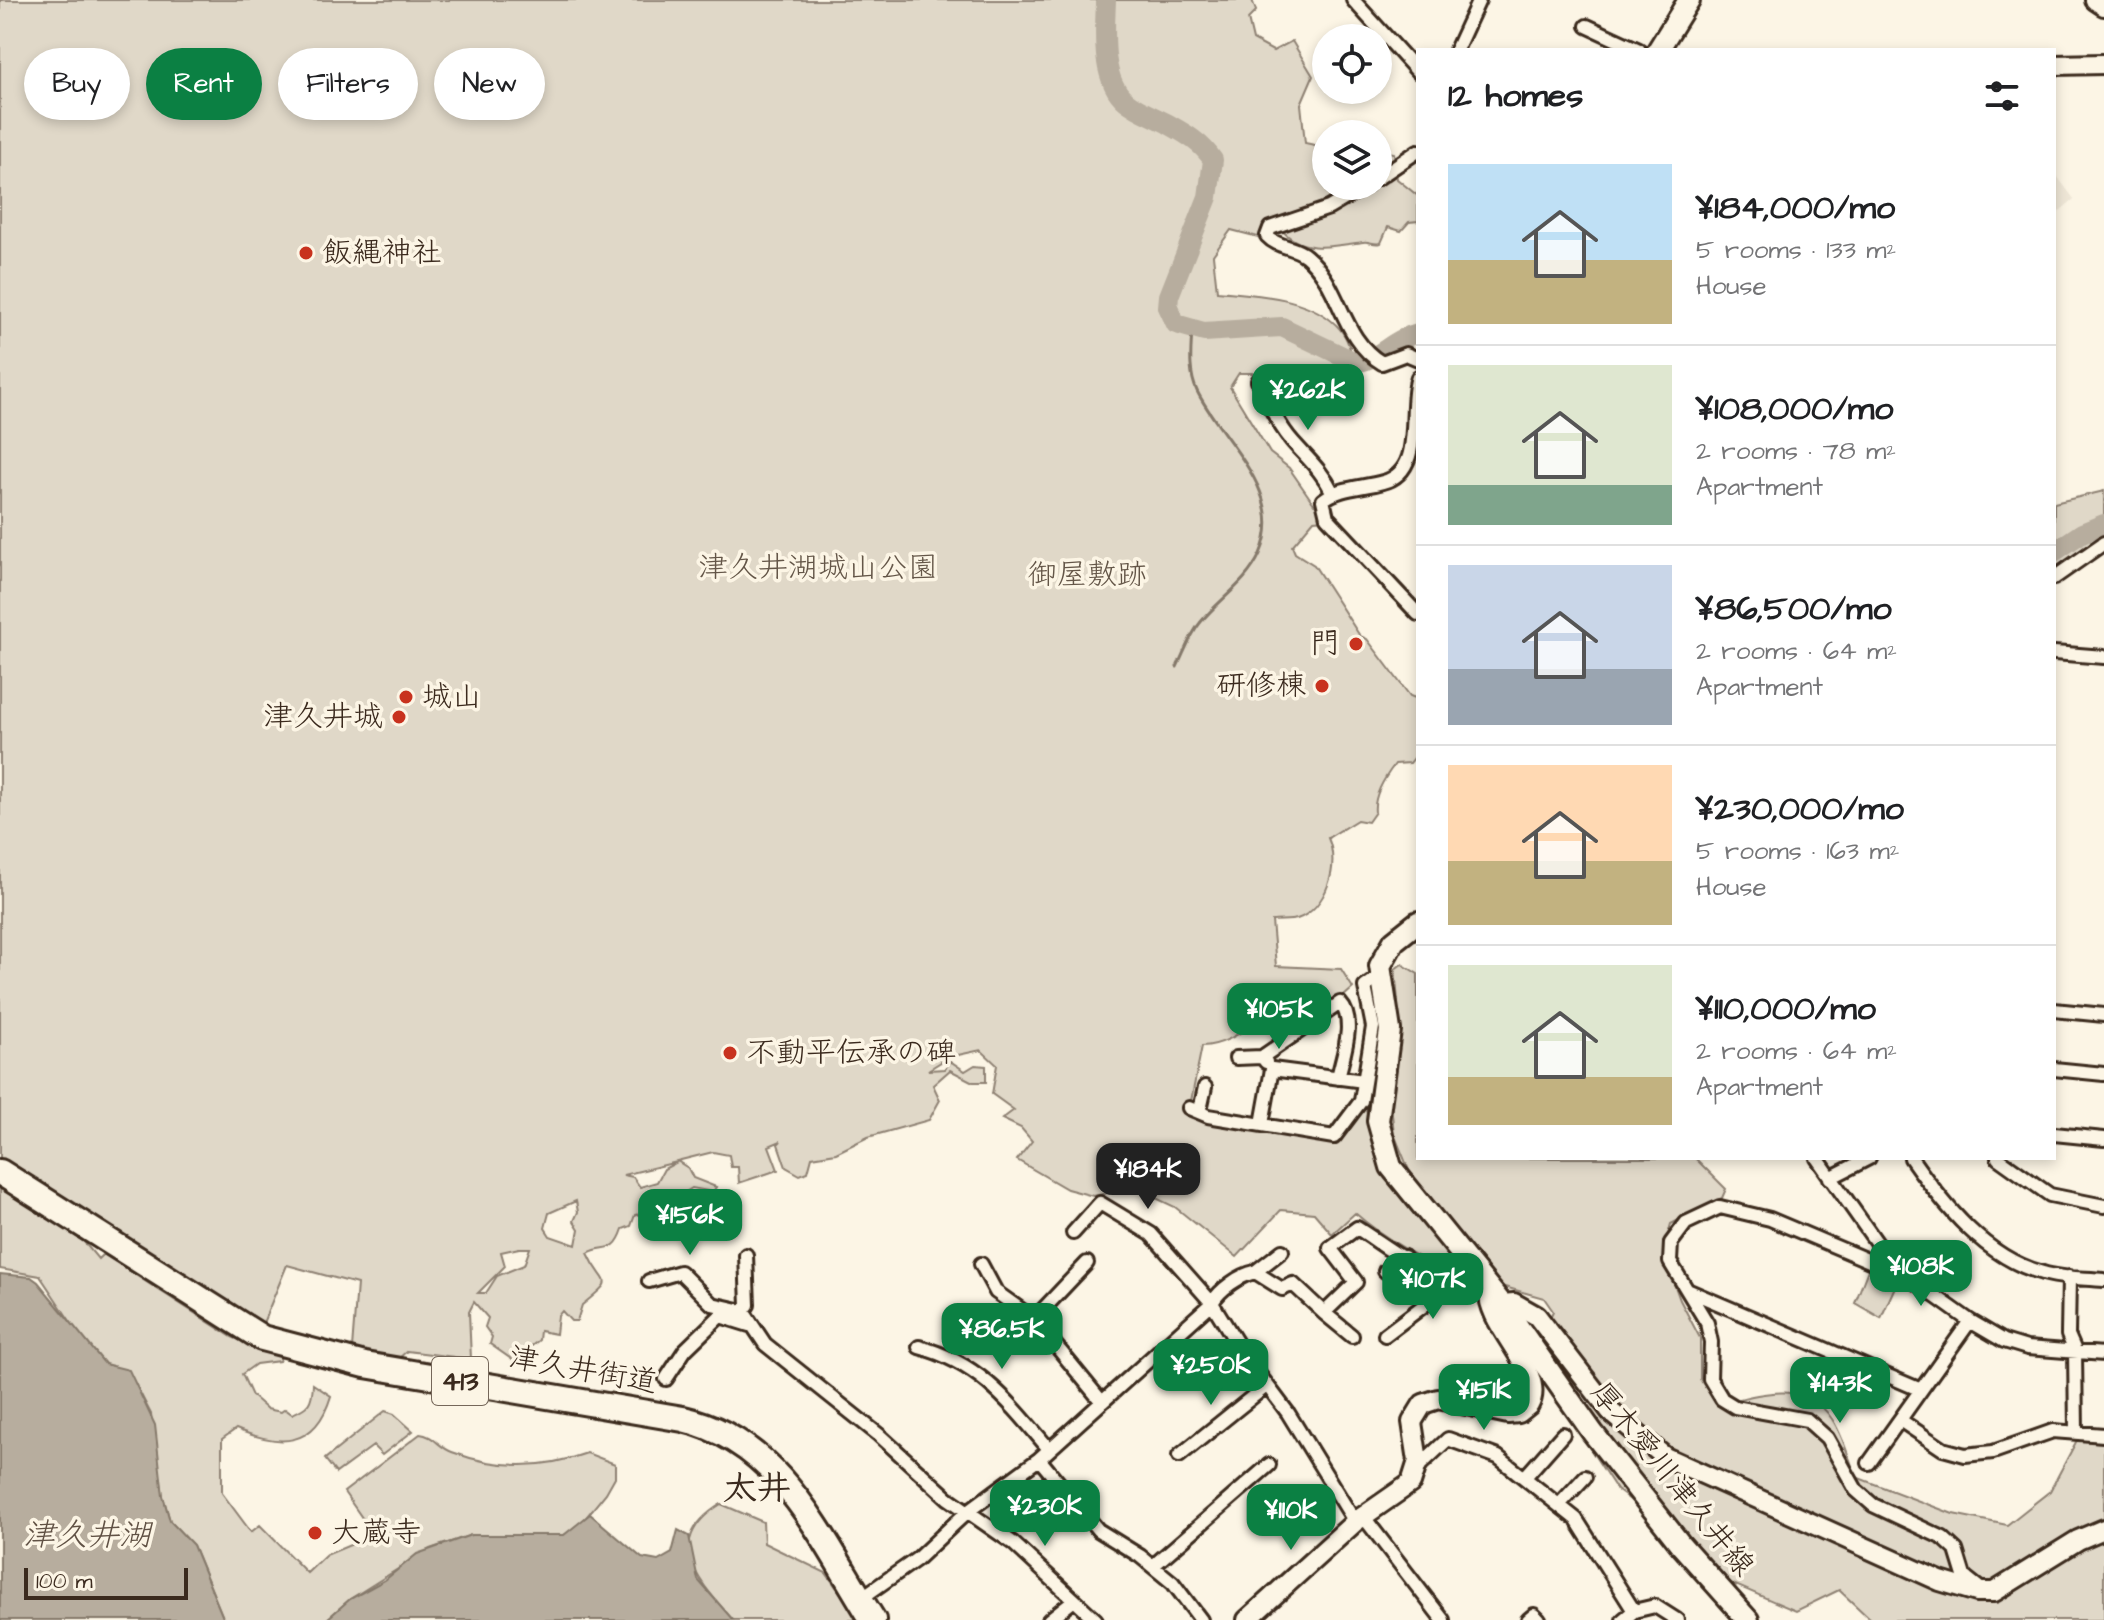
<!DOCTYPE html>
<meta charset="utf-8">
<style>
:root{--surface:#fff;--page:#f2f2f2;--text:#202124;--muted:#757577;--line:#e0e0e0;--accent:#0b8043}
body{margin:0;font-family:"Architects Daughter","Klee One",sans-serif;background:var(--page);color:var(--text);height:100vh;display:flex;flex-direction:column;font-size:30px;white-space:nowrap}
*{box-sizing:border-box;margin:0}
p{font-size:26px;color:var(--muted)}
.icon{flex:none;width:44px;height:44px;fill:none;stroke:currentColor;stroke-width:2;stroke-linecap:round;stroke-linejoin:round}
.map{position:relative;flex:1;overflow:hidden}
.side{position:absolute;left:1416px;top:48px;width:640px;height:1112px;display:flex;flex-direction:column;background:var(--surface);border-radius:0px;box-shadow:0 4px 12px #0003}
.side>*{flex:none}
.hud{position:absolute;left:24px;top:48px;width:760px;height:72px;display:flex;gap:16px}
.fabs{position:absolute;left:1312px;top:24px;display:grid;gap:16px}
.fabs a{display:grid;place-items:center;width:80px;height:80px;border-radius:50%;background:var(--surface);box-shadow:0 4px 12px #0003;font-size:40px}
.scale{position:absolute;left:24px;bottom:20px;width:164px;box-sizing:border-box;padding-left:8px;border:4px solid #3b2a1e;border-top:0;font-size:22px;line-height:28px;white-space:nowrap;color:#3b2a1e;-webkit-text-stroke:6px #fcf5e5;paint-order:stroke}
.price{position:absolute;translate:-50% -68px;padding:0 18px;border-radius:16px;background:var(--accent);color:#fff;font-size:26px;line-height:52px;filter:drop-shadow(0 2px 4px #0008)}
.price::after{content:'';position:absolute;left:50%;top:48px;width:24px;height:18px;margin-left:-12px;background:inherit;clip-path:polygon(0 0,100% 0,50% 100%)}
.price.on{background:#222;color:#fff}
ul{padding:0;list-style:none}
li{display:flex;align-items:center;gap:24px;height:200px;padding:0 32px}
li+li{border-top:2px solid var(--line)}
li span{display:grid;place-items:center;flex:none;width:224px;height:160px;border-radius:0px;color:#555}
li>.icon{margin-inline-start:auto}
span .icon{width:96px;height:96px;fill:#fffc;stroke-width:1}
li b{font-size:34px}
h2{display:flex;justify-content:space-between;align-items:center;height:96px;padding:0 32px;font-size:34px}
.chip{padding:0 28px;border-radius:36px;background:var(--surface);box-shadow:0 4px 12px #0003;font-size:28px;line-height:72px}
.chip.on{background:var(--accent);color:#fff}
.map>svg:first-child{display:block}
.built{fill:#eee6d6}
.green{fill:#e0d8c8;stroke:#8e8173;stroke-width:2;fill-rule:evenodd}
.water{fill:#b7ad9e;stroke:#85796b;stroke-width:2}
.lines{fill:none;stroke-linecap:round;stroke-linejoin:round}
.stream{stroke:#85796b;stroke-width:3}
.river{stroke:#b7ad9e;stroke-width:20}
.street-casing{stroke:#3b2a1e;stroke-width:18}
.secondary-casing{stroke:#3b2a1e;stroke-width:24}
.primary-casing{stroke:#3b2a1e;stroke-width:26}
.highway-casing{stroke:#3b2a1e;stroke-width:30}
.street{stroke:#fcf5e5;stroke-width:12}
.secondary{stroke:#fcf5e5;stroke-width:18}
.primary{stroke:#fcf5e5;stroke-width:20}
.highway{stroke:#fcf5e5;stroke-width:24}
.poi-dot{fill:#c8321e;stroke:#fcf5e5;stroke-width:3}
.labels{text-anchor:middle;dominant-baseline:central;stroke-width:7;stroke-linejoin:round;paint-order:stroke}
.shield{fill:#fcf5e5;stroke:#75675a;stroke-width:2}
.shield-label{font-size:28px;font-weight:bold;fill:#3b2a1e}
.poi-label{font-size:30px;fill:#3b2a1e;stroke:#fcf5e5;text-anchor:start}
.park-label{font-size:30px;fill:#645648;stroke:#fcf5e5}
.street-label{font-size:30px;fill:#3b2a1e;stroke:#fcf5e5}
.water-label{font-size:32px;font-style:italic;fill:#605144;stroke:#fcf5e5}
.quarter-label{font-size:34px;font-weight:bold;fill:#3b2a1e;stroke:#fcf5e5}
</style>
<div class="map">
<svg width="2104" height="1620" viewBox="0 0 2104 1620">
<rect width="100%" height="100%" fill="#fcf5e5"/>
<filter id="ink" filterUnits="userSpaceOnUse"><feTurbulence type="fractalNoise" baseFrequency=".0125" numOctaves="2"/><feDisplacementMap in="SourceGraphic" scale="16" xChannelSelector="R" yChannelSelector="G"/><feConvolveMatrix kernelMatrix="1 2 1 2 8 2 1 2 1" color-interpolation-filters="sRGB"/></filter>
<g filter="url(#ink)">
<path class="built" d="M2054,172l20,27 -20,17z"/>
<path class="green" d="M0,0h1252l4,11 -8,8 5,21 20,11 19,-10 21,35 -12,28 4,39 14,3 7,14v26h52v-36l16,3 3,26 21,17v25l-9,1 -8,9 -13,-4 -7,16c-7,2 -11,-2 -18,-1 -29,4 -61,13 -82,-13l-23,8 -27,-7 -18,25 4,36c40,4 94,5 123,38 13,15 13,41 21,59l-11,6c-19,-12 -38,-18 -58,-8l-37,-13h-16l-9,14 40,66 19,15 25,36 6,-1 4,16 -10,1 -22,26 3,7 19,12 46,71 7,3 43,57 8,3v54l-8,10 -15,1c-10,13 -22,31 -20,48l-7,10 -11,-2 -29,18c12,27 -1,70 -31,81 -7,2 -18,1 -25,2l4,45 65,3 12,19 -18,16c-16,1 -32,-2 -49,3 -31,10 -51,38 -84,39l-13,65 146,31 19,-19 12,-20c2,65 63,120 102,170 -24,6 -94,-43 -113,-60l-23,21 -18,-21 -33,-3 -44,47 -62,-50 -40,-19 -42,8 -26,-7 -50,-29 15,-19 -11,-13 -19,-9 12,-9 -22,-16 5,-29 -16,-15 -32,7 -21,13 17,-1 5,-8 15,10 10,-6 11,1v16h-13l-23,-12 -17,15 7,15 -11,20 -61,17 -32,16 -24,4 -4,15 -8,3 -14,-8 -8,-23 3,-3 -12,5 9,24 -39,13 -1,-16h-7l-2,-12 -16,-3 -36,9 11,7 5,10 23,9 -3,5 -21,-4 -38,24 -19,3 -4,11 -8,3c-9,27 -18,14 -35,24 15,35 31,22 -6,52l-5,16h-6l-9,-10 -4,5 -2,18 -16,-3 -1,9 -11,9 1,7 -12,7 -27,-19 2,-7 -7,-10 3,-9 -14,-16 -5,10 2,47 -64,-8 -8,7 -47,-9 5,-65 -70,-19 -26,63 -261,-170zM677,1162l-13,7 -7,13 -17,5 -7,-10 -10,-2zM576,1201l2,11 -4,9 5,8 -3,16 -26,-9 -5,-8 4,-15zM519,1248h11l-6,17 -27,11 -11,17h-8l27,-27 -4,-14z
M2104,491v46l-50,35v-69z
M1402,964l16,10v184h277l31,31 -4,9 -51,26 -8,29 17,47 20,38v41l17,26c40,-10 87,-28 115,14 11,16 17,40 24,58l97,37 54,11 43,-34 27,-51 27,3v177h-233l-32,-30 -43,21 -70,-30 -33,-34 -76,-57 -62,-95 -16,-54 14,-30 -9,-13 -43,-12 -86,-101 -21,-51 -6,-61 10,-72 -3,-32z
M0,1186l84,56 14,17 5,-5 129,83 49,20 -2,4 -23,3 -14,10 10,22 15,13 14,3 4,-3 7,5c17,-7 20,-11 21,-30l18,12c-16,53 -52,51 -95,33l-14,10v54l29,39 9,-7 47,48 19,-18 48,-20 -30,-43 76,-58c13,1 20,14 32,18 45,17 91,17 135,1l28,11v13l-9,16 -27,33 -15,9h-93l-41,14 -80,50 -24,21h-102l-31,-75 -23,-24 -7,-25 -12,-82 -13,-25 -33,-25 -25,-28 -40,-60 -40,-7z
M1869,1267l29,13 -17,38 -26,-15z
M385,1411l9,3 19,17 -31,24 -9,-9 -37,27 -11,-14z
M721,1504l42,18 1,21 62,30 28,39 1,8h-122c-34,-39 -73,-78 -12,-116z"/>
<path class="water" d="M0,1274l31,3 7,5 67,82 24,6 26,55 8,71 7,25 23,24 31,75h-224z
M590,1514l52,44 16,3 14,-8 6,-23 11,6 9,44 35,40h-407l24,-21 35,-19 32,-26 54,-19h93z"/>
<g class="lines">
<path class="stream" d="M1177,667c7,-14 13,-32 23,-44 19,-24 47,-40 60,-69 28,-62 -38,-112 -63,-163 -9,-19 -6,-41 -5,-61"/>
<path class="river" d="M1106,0c-1,30 -6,80 20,101 12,10 30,16 44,24 16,9 32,18 43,35l-5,37 -39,99 -1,11 8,17 28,8 78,-5 75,36c22,-4 36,-24 61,-30
M2054,552l28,-19 22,-9"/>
<defs>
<path id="street" d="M1353,0l65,72
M1587,26l52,24
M1456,50l23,-50
M1378,178l40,-27
M1366,186l-37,22 -59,20 -3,8c11,12 27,10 39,20 36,30 34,82 76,107l24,-9 12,5
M1418,377c-11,32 8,94 -35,105 -21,6 -43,5 -60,18l4,17 91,97
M1258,381c9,21 20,44 35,61 16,18 29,29 40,51
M2054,578l50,-35
M2054,653l50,4
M2054,1010l50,5
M1262,1057l78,-54c17,18 2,54 -2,75
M1236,1058l26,-1 4,5
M2054,1069l50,5
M1189,1108l19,8 126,21 27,-36 12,-74 -8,-40 14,-10
M1200,1110l5,-23
M1262,1124l10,-55 92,12
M2054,1134l50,5
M1817,1158l76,108 77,55 34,20 23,7 77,6
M1911,1158c32,46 74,100 132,115 19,6 41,5 61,7
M1998,1158l52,37 54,11
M1830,1178l39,-20
M1073,1233l27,-30 51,31 61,69 31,50 45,60 67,109
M981,1264l15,28 38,27 68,83
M1893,1266l-14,-1 -109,-46 -50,-12 -34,16 -15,20 -1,19 37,61 4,19 -1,37 12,20 13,8 72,13 20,18 29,52 17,15 70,33 13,12 8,26 19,15
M1385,1271l19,-14
M1255,1272l27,-21
M2069,1277l-1,58 7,16 1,81
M649,1281l31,-9 32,32 31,7 22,33 114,91 69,63 65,45 83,77
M1687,1290l234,100
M743,1311l5,-6 -2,-50
M1324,1313l28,23
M1034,1319l53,-56
M1385,1335l46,-35 -10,-17 9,-11
M919,1347c61,16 91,56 130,102
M666,1379l19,-29 35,-34 29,9
M1900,1420l43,29 22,6 28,-3 60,-21 51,4
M1179,1456l87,-70
M1039,1459l59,71 42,26 33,27 28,37
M1869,1463l101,-142
M1418,1467l30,-28 50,18 78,62 58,92
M1525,1477l38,-43
M1559,1505l26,-28
M1363,1516l80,104
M1153,1566l116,-101
M860,1599l57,-40 50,-47 72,-53 173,-156c7,-13 28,-28 43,-31l27,17 11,-5 31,29 32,-31 -26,-34 27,-20c34,21 83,65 124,50
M1049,1620l25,-20
M1528,1620l6,-5 5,5
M1623,1620l11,-9 21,-5 22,14"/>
<path id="secondary" d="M2095,0l9,6
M2054,65l50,-1
M1502,1304l12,-1 23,13 74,96 54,45 275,124 37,11h17l84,-52 26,-11
M1247,1620l108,-98 56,-39 7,-22 -6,-39 11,-18 15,-5 70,15 11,-1 10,-8c19,-33 -45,-80 -40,-117"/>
<path id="primary" d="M1658,50l31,-50
M1418,922l-24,19 -14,25 10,64 -12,91 13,46 111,137 91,129 88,112 67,75"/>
<path id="highway" d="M0,1172l262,166 103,27 318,54c99,22 140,123 190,201"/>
</defs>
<use href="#street" class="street-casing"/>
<use href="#secondary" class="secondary-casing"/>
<use href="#primary" class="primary-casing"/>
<use href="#highway" class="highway-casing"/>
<use href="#street" class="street"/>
<use href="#secondary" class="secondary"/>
<use href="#primary" class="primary"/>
<use href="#highway" class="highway"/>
</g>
</g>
<g class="poi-dot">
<circle cx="306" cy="253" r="8"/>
<circle cx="1356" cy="644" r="8"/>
<circle cx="1322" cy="686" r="8"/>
<circle cx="406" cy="697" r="8"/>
<circle cx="399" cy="717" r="8"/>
<circle cx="730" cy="1053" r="8"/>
<circle cx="315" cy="1533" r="8"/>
</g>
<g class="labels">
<rect class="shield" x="432" y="1357" width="56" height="48" rx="6"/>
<g class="shield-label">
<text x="460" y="1381">413</text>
</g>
<g class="poi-label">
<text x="322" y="253">飯縄神社</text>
<text x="1340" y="644" text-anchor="end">門</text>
<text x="1306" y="686" text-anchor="end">研修棟</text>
<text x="422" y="697">城山</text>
<text x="383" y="717" text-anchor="end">津久井城</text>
<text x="746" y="1053">不動平伝承の碑</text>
<text x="331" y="1533">大蔵寺</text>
</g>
<g class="park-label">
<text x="818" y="568">津久井湖城山公園</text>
<text x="1087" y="575">御屋敷跡</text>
</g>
<g class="street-label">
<text transform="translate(583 1370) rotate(10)">津久井街道</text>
<text transform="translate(1672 1479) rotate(51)">厚木愛川津久井線</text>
</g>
<g class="water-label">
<text x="87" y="1535">津久井湖</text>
</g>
<g class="quarter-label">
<text x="757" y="1489">太井</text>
</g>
</g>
</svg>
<div class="fabs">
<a><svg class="icon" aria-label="locate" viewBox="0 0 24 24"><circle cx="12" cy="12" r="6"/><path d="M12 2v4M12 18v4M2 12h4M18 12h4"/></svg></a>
<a><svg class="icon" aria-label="layers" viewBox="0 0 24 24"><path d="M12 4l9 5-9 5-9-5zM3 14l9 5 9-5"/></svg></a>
</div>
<div class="scale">100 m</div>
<b class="price" style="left:1308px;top:432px">¥262K</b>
<b class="price" style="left:1279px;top:1051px">¥105K</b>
<b class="price on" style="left:1148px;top:1211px">¥184K</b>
<b class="price" style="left:690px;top:1257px">¥156K</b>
<b class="price" style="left:1921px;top:1308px">¥108K</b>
<b class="price" style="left:1433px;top:1321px">¥107K</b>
<b class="price" style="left:1002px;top:1371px">¥86.5K</b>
<b class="price" style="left:1211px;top:1407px">¥250K</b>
<b class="price" style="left:1840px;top:1425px">¥143K</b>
<b class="price" style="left:1484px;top:1432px">¥151K</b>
<b class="price" style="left:1045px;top:1548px">¥230K</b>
<b class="price" style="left:1291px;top:1552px">¥110K</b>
<div class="hud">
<a class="chip">Buy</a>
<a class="chip on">Rent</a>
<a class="chip">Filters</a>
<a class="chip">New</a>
</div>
<section class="side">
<h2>12 homes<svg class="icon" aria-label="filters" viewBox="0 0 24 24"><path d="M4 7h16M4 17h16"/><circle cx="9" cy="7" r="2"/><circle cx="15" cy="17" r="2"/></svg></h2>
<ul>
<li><span style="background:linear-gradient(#bfe0f5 60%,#c2b280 0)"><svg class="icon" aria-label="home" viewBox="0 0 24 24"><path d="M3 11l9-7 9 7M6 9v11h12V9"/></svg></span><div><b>¥184,000/mo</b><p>5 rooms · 133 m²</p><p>House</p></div></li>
<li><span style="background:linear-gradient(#dfe7d0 75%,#7fa58c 0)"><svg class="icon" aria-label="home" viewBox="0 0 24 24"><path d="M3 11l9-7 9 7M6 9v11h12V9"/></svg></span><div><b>¥108,000/mo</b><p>2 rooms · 78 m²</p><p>Apartment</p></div></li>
<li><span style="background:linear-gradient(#c9d6e8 65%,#9aa5b1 0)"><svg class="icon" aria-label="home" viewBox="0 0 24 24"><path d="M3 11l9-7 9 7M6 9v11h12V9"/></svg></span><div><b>¥86,500/mo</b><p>2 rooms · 64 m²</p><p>Apartment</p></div></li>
<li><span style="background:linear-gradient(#ffd9b3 60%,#c2b280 0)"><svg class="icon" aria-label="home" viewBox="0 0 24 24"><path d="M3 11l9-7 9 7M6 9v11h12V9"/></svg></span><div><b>¥230,000/mo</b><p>5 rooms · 163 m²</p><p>House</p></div></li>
<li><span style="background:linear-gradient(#dfe7d0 70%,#c2b280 0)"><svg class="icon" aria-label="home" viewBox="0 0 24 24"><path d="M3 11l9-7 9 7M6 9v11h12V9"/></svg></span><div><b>¥110,000/mo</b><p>2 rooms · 64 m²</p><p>Apartment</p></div></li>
</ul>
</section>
</div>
